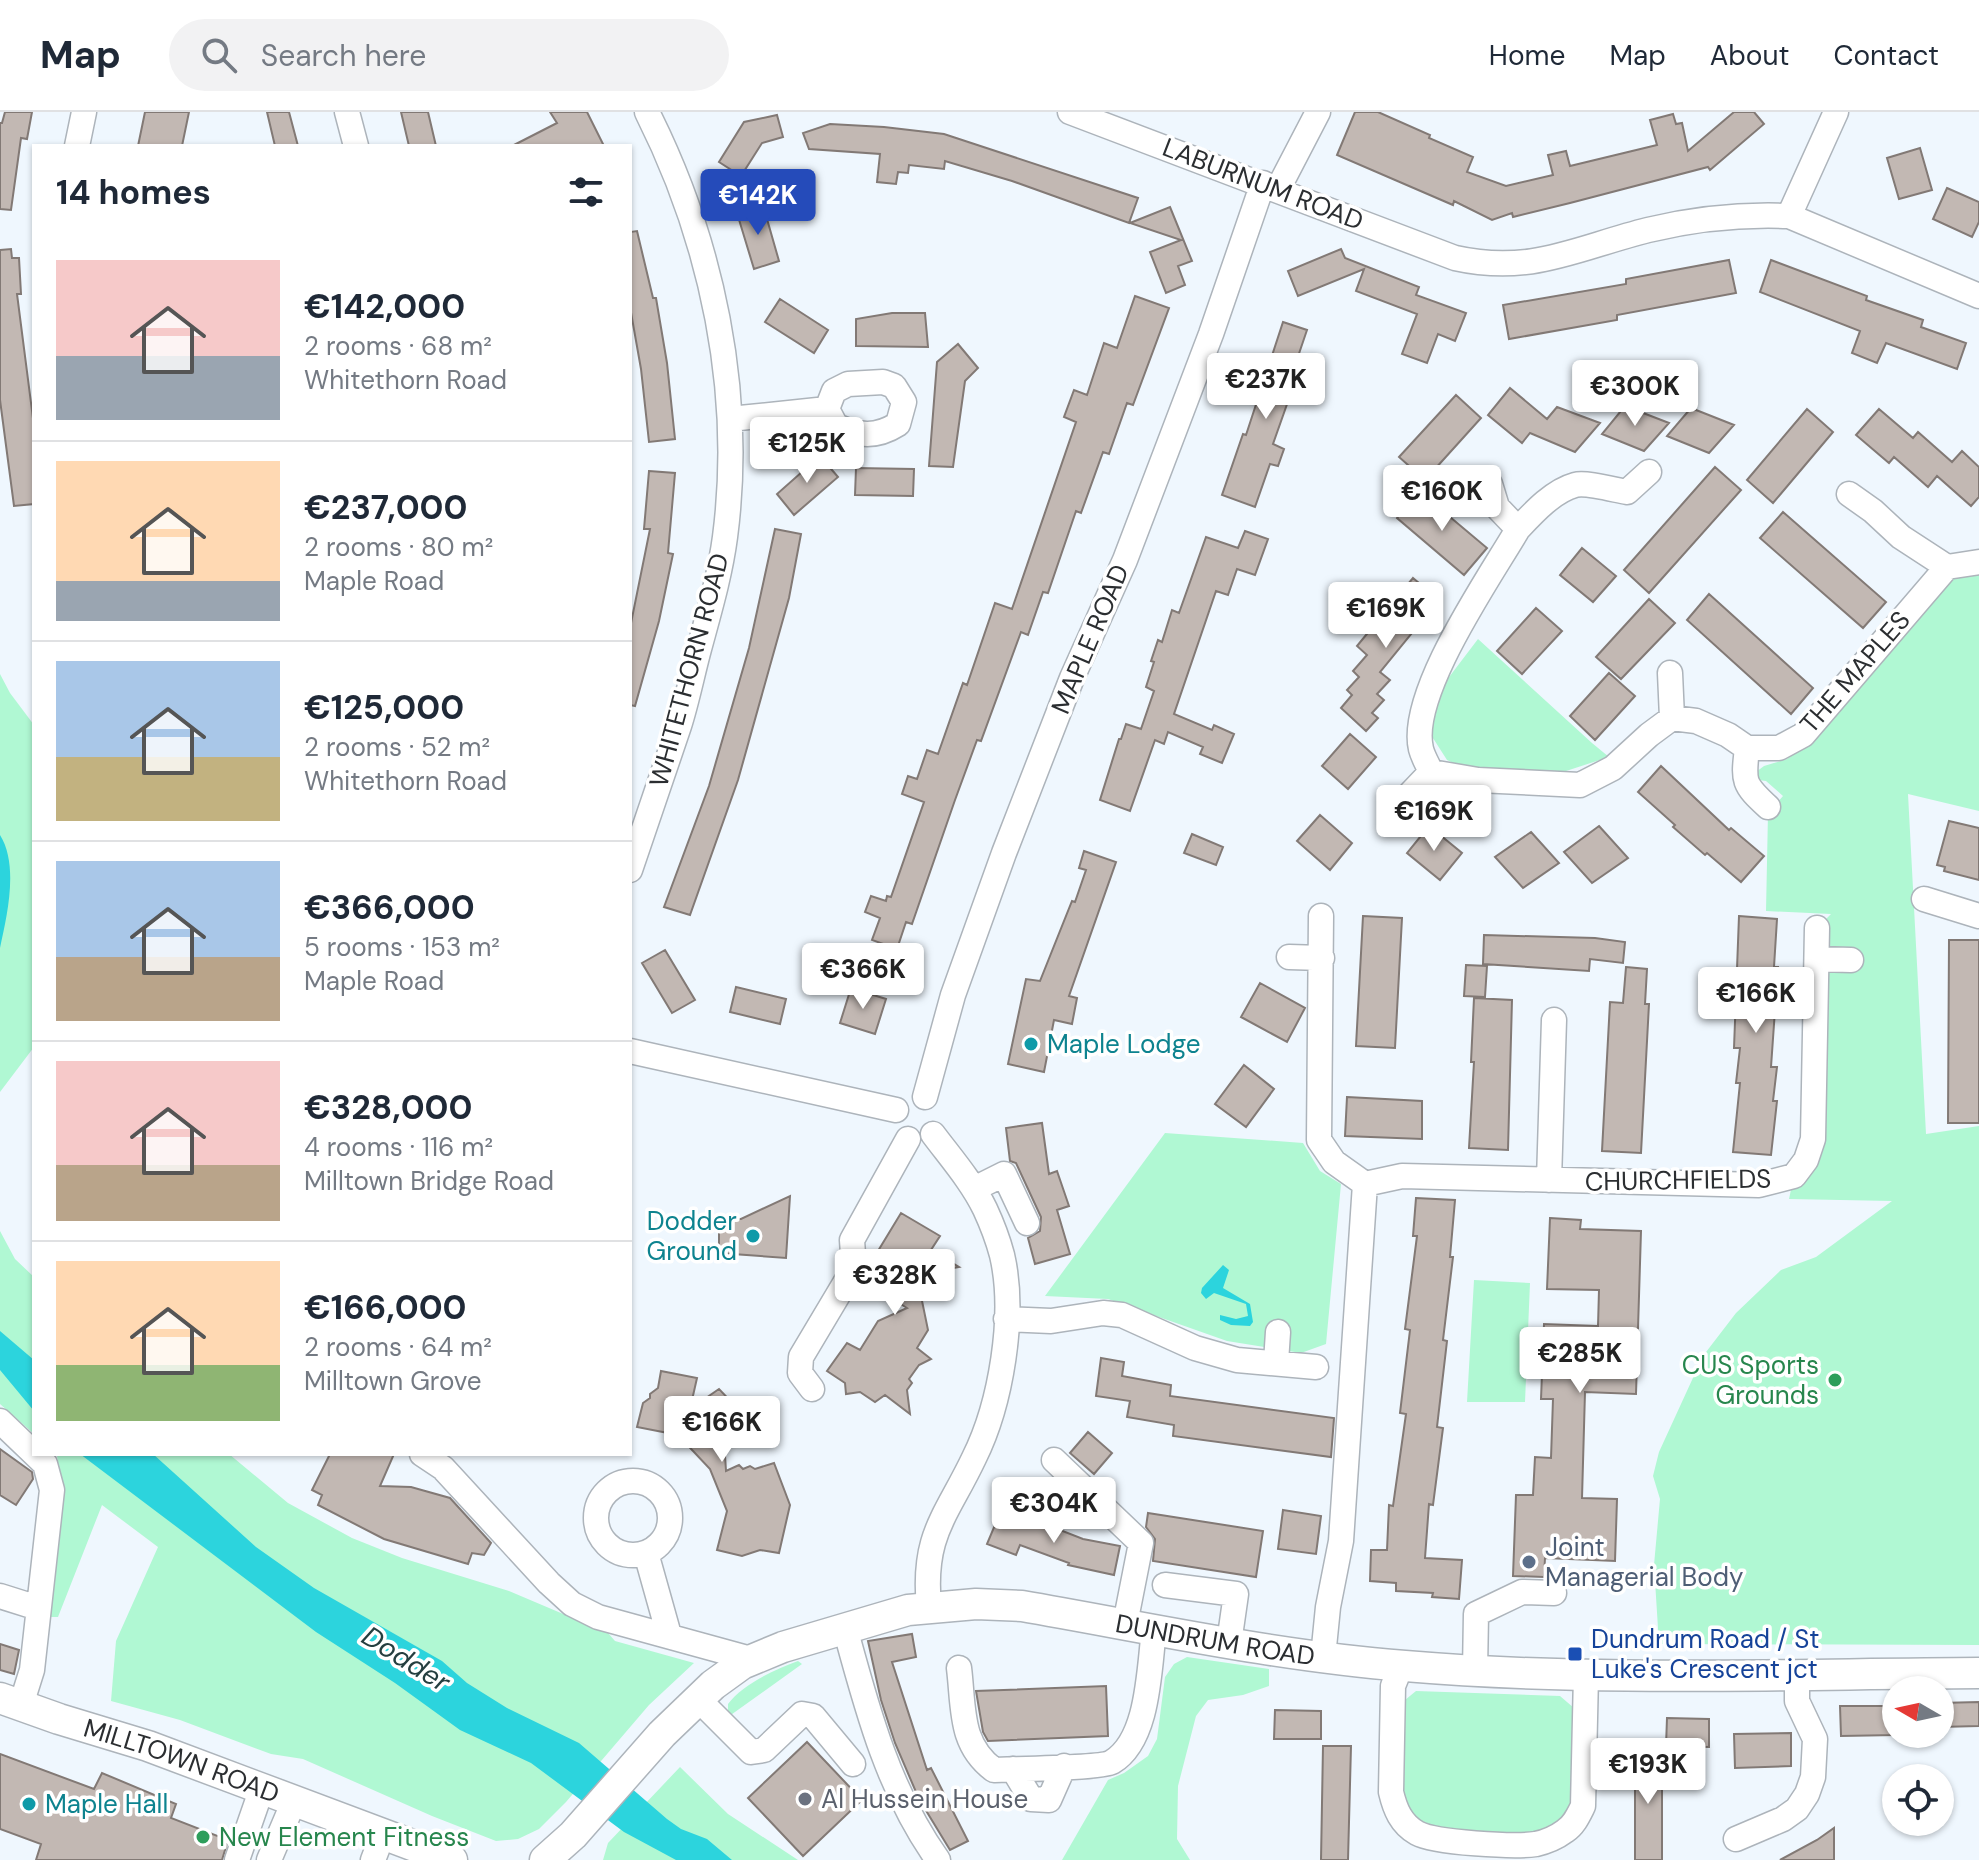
<!DOCTYPE html>
<meta charset="utf-8">
<style>
:root{--surface:#fff;--page:#f2f2f3;--text:#1f2937;--muted:#747a83;--line:#e0e1e3;--accent:#254bba}
body{margin:0;font-family:"DM Sans",sans-serif;background:var(--page);color:var(--text);height:100vh;display:flex;flex-direction:column;font-size:30px;white-space:nowrap}
*{box-sizing:border-box;margin:0}
p{font-size:26px;color:var(--muted)}
.icon{flex:none;width:44px;height:44px;fill:none;stroke:currentColor;stroke-width:2;stroke-linecap:round;stroke-linejoin:round}
.map{position:relative;flex:1;overflow:hidden}
.sheet{position:absolute;left:32px;top:32px;width:600px;height:1312px;display:flex;flex-direction:column;background:var(--surface);border-radius:0px;box-shadow:0 2px 6px #0004}
.sheet>*{flex:none}
.needle{width:52px;rotate:279deg}
.fabs{position:absolute;left:1882px;top:1564px;display:grid;gap:16px}
.fabs a{display:grid;place-items:center;width:72px;height:72px;border-radius:50%;background:var(--surface);box-shadow:0 2px 6px #0004;font-size:40px}
.price{position:absolute;translate:-50% -68px;padding:0 18px;border-radius:8px;background:#fff;color:#222;font-size:26px;line-height:52px;filter:drop-shadow(0 2px 4px #0008)}
.price::after{content:'';position:absolute;left:50%;top:48px;width:24px;height:18px;margin-left:-12px;background:inherit;clip-path:polygon(0 0,100% 0,50% 100%)}
.price.on{background:var(--accent);color:#fff}
ul{padding:0;list-style:none}
li{display:flex;align-items:center;gap:24px;height:200px;padding:0 24px}
li+li{border-top:2px solid var(--line)}
li span{display:grid;place-items:center;flex:none;width:224px;height:160px;border-radius:0px;color:#555}
li>.icon{margin-inline-start:auto}
span .icon{width:96px;height:96px;fill:#fffc;stroke-width:1}
li b{font-size:34px}
h2{display:flex;justify-content:space-between;align-items:center;height:96px;padding:0 24px;font-size:34px}
header{display:flex;align-items:center;gap:48px;box-sizing:border-box;height:112px;padding:0 40px;background:var(--surface);border-bottom:2px solid var(--line)}
header strong{font-size:38px}
nav{display:flex;gap:44px;margin-inline-start:auto;font-size:28px}
.search{width:560px;height:72px;background:var(--page);display:flex;align-items:center;gap:20px;box-sizing:border-box;padding:0 28px;border-radius:44px;color:var(--muted);font-size:30px}
.map>svg:first-child{display:block}
.green{fill:#b0f8d3}
.water{fill:#2cd4dd}
.building{fill:#c2b8b3;stroke:#827975;stroke-width:2}
.lines{fill:none;stroke-linecap:round;stroke-linejoin:round}
.minor-casing{stroke:#adb4bb;stroke-width:27}
.major-casing{stroke:#adb4bb;stroke-width:33}
.minor{stroke:#fff;stroke-width:24}
.major{stroke:#fff;stroke-width:30}
.culture-dot{fill:#0f9aa8;stroke:#fff;stroke-width:3}
.leisure-dot{fill:#2e9e5b;stroke:#fff;stroke-width:3}
.service-dot{fill:#5c6f8a;stroke:#fff;stroke-width:3}
.transit-dot{fill:#1a4fb4;stroke:#fff;stroke-width:3}
.worship-dot{fill:#6b7280;stroke:#fff;stroke-width:3}
.labels{text-anchor:middle;dominant-baseline:central;stroke-width:7;stroke-linejoin:round;paint-order:stroke}
.street-label{font-size:26px;fill:#2b2e31;stroke:#fff}
.culture-label{font-size:26px;fill:#0d838f;stroke:#fff;text-anchor:start}
.leisure-label{font-size:26px;fill:#27864d;stroke:#fff;text-anchor:end}
.service-label{font-size:26px;fill:#4e5e75;stroke:#fff;text-anchor:start}
.transit-label{font-size:26px;fill:#164399;stroke:#fff;text-anchor:start}
.worship-label{font-size:26px;fill:#5b616d;stroke:#fff;text-anchor:start}
.water-label{font-size:28px;font-style:italic;fill:#253f40;stroke:#fff}
</style>
<header>
<strong>Map</strong>
<div class="search"><svg class="icon" aria-label="search" viewBox="0 0 24 24"><circle cx="10" cy="10" r="6"/><path d="M15 15l6 6"/></svg>Search here</div>
<nav><a>Home</a><a>Map</a><a>About</a><a>Contact</a></nav>
</header>
<div class="map">
<svg width="1979" height="1748" viewBox="0 0 1979 1748">
<rect width="100%" height="100%" fill="#eff7fe"/>
<path class="green" d="M1979,454v245l-71,-17 18,340 53,-8v519l-320,-1 -5,-79 6,-66 -7,-23 6,-24 44,-96 33,-43 45,-43 35,-13 76,-56 -103,-2 5,-23 12,-16 11,-232 14,-14 -65,-3 2,-98 15,-17 -17,-15 -8,-1 -2,-8 8,-6 23,-7 24,-18 137,-159 24,-15z
M1478,527l114,104 17,14 -46,15 -93,-1 -23,-11 -16,-25 9,-46z
M0,562l10,19 24,32v322l-34,45z
M1165,1021l138,10 17,28 21,13 -15,160 -25,9 -74,-12 -119,-42 -63,-3z
M0,1119l15,28 19,18v157l-34,-30z
M1474,1168l56,3 -5,119h-58z
M57,1342h172l59,49 64,35 50,20 107,33 99,42 7,8 79,22 -45,42 -83,97 -27,27 -21,10 -22,2 -64,-25 -129,-57 -32,-5 -91,-34 -69,-19 5,-60 42,-94 -56,-42 -44,112h-7l-7,45 16,-163z
M1187,1545l82,12v17l-26,9 -35,5 -12,16 -18,70 -1,53 13,21h-128l46,-80 16,-7 24,-17 9,-17 8,-62 9,-13z
M798,1549l4,3 -74,53v-13c14,-19 47,-35 70,-43z
M1416,1579l144,5 14,12 -2,105 -30,21 -100,-1 -24,-10 -17,-27 4,-96z
M680,1655l48,47 70,46h-195l5,-17z"/>
<path class="water" d="M0,723c19,30 7,81 0,113z
M1223,1153l6,5 -6,18 27,16 3,18 -3,4 -19,-1 -11,-5v-5l16,4 12,-3 -2,-12 -32,-11 -8,6 -5,-6 1,-5z
M0,1219l34,29v51l-34,-41z
M80,1342h73l103,93 58,41 128,73 25,22 40,25 72,35 88,76 14,10 26,10 25,21h-56l-52,-28 -93,-69 -71,-33 -65,-47 -79,-51z"/>
<path class="building" d="M5,0h27l-5,27 -6,-1 -10,72 -11,-1v-86h2z
M145,0h44l-7,34h-44z
M267,0h22l9,34h-23z
M401,0h27l8,34h-27z
M550,0h37l17,34h-92l45,-23z
M1355,0h23l52,23 -1,3 44,19 -6,15 39,14 47,-11 -5,-20 18,-4 4,15 87,-21 -7,-25 23,-6 3,10 6,-1 6,28 46,-39h20l10,12 -54,46 -2,-3 -138,36 -57,14 -1,-4 -20,7 -38,-19 -1,4 -116,-50z
M777,3l6,22 -21,6 -21,33 -22,-14 25,-40z
M830,12l54,3 60,7 194,64 -9,25 -117,-42 -67,-20 -1,8 -35,-4 -1,8 -10,-1 -2,12 -19,-2 3,-28 -71,-5 -6,-16z
M1920,36l12,42 -33,9 -12,-41z
M1947,76l32,14v20l-7,15 -39,-18z
M763,93l16,56 -25,8 -17,-56z
M1170,95l22,54 -14,5 7,19 -19,8 -16,-41 31,-12 -51,-17z
M637,119l16,67h3l11,65 8,76 -26,3 -8,-73 -11,-62v-75z
M11,137l1,9h7l2,36h-4l17,132v78l-20,2 -14,-106v-150z
M1341,137l4,9 74,29 -3,8 50,18 -11,28 -17,-7 -11,29 -25,-9 15,-40 -61,-23 8,-22 -66,27 -10,-25z
M1729,148l7,33 -119,22v5l-108,19 -6,-34 123,-21v-5z
M1771,148l96,36 -1,4 57,20 -2,7 45,16 -9,26 -71,-26 -9,20 -25,-10 8,-22 -100,-39z
M1135,184l34,12 -36,97 -6,-2 -18,51 -6,-2 -22,61 -5,-2 -28,82 -5,-1 -15,43 -7,-3 -40,109 -4,-1 -22,60 -43,124 -6,-2 -9,27 -25,-9 8,-22 -15,-6 6,-16 15,5 1,-5 4,1 33,-95 -22,-8 6,-18 9,3 10,-29 11,4 25,-71 4,2 28,-82 17,6 64,-187 -12,-5 10,-27 13,5 17,-52 13,5z
M780,187l48,31 -14,23 -49,-31z
M892,201h33l3,34 -72,-1v-27z
M1283,210l24,8 -20,59 5,1 -19,54 11,5 -6,17 -8,-2 -15,43 -33,-12 21,-61 3,1z
M958,232l20,24 -13,13 -12,86 -24,-1 8,-104z
M1510,276l37,31 10,-12 43,16 -25,29 -45,-19 -8,10 -34,-28z
M1456,283l25,23 -56,62 -26,-23z
M1625,294l44,17 -25,28 -42,-17z
M1691,296l43,17 -25,28 -42,-17z
M1807,297l26,23 -60,71 -26,-23z
M1879,297l34,29 5,-6 34,30 10,-11 17,16v30l-8,9 -34,-30 -9,11 -34,-30 -5,6 -33,-28z
M820,344l18,21 -44,38 -17,-21z
M1715,355l26,23 -92,103 -25,-23z
M856,356l58,1 -1,27 -58,-1z
M649,359l26,2 -7,80 5,1 -14,67 -24,85 -5,-1v-77l20,-99h-6z
M1419,379l68,57 -23,27 -67,-57z
M1783,400l103,90 -23,26 -103,-90z
M775,417l26,5 -12,64 -51,182 -48,135 -26,-8 45,-121 40,-138z
M1245,419l23,8 -13,36 -18,-6 -9,26 -12,-4 -42,123 38,16 2,-5 20,9 -12,29 -22,-9 3,-7 -35,-15 -4,12 -9,-4 -25,71 -30,-11 19,-61h2l5,-15 15,5 13,-38 -8,-4 8,-25 -3,-1 7,-21 4,2 10,-32 7,3 27,-76 32,11z
M1582,436l34,28 -23,26 -33,-27z
M1413,466l26,22 -59,72 10,8 -13,14 7,6 -12,13 6,5 -12,13 -25,-23 11,-13 -5,-5 12,-13 -6,-6 14,-16 -10,-9z
M1709,482l104,94 -22,26 -104,-94z
M1649,487l26,24 -54,56 -25,-22z
M1536,496l26,23 -40,43 -25,-23z
M1609,561l26,23 -40,44 -25,-24z
M1350,622l26,23 -28,32 -26,-23z
M1661,654l68,64 2,-2 33,28 -23,26 -34,-29 -2,2 -32,-28 2,-2 -37,-33z
M1320,703l32,28 -22,27 -33,-29z
M1949,709l30,7v52l-35,-9 1,-4 -8,-2z
M1429,714l33,27 -22,27 -33,-27z
M1599,714l29,32 -36,25 -28,-31z
M1531,720l28,31 -36,25 -28,-31z
M1192,722l31,13 -7,18 -32,-12z
M1084,739l32,11 -47,134 8,2 -5,26 -18,-4 -10,52 -36,-8 18,-85 14,2 32,-80 3,1 11,-32 -7,-2z
M1363,804l39,2 -7,130 -39,-2z
M1739,804l38,3 -3,48h4l-7,100h6l-4,34h4l-6,54 -38,-3 7,-69h-4l4,-35h-6z
M1484,823l111,3 30,4 -2,21 -33,-4 -1,12 -106,-7z
M1949,828h30v183h-31z
M665,838l30,50 -23,13 -30,-50z
M1466,853l21,1 -2,31 -21,-1z
M1626,855l21,2 -2,35h4l-8,149 -39,-2 8,-149 13,1z
M1260,871l45,25 -18,34 -46,-25z
M736,875l50,12 -6,25 -50,-12z
M851,876l35,11 -11,35 -35,-11z
M1474,886l38,2 -4,150 -39,-2 5,-86h-3z
M1244,953l30,24 -28,38 -31,-23z
M1347,985l75,4v38l-77,-3z
M1042,1011l7,51 8,-3 12,35 -12,4 13,44 -35,10 -7,-26 12,-7 1,-14 -25,-54 -6,-2 -4,-33z
M790,1084l-4,62 -67,-5v-35l22,1z
M1416,1086l39,2 -5,57h3l-10,83 4,1 -10,86 6,1 -10,77 -4,-1 -4,54 37,2 -3,39 -27,-2 1,-4 -37,-2v-8l-26,-2 1,-31h16l2,-45 4,1 13,-92 -6,-1 10,-83 -5,-1 12,-93h-4z
M901,1101l39,23 -9,14 28,17 -22,4 -16,25 7,34 -11,18 14,11 -12,6 -10,14 3,4 -5,7 3,24 -25,-19 -10,7 -15,-10 -14,2 -1,-11 -18,-12 20,-28 13,7 18,-29 29,-13 -40,-25 11,-19 -4,-2 4,-11z
M1550,1106l31,2 -1,9 61,2 -5,163 -51,-2 -3,106 35,1 -2,62 -70,-3 -1,19 -31,-1 3,-81h17l2,-38 16,1 2,-59h-12l3,-75 54,2 1,-36 -52,-1z
M1101,1246l23,4 -2,14 49,9 -1,11 164,22 -3,39 -158,-21 1,-11 -47,-8 3,-16 -34,-5z
M661,1259l36,7 -7,31 29,-20 25,26 -14,10 -1,9 -5,5 2,32 13,-6 4,4 7,-3 5,3 19,-6 16,42 -11,48 -19,-3 -18,6 -25,-6 10,-39 -17,-42 -32,-34 -41,-8 6,-24 7,-5v-4l8,-6z
M1088,1320l24,21 -18,21 -24,-21z
M0,1337l32,23 1,7 -17,26 -16,-10z
M330,1342h64l-14,32 31,1 39,11 41,45 -7,12 -12,-2 -4,11 -84,-25 -66,-34 4,-10 -10,-5z
M1283,1398l38,6 -5,38 -38,-5z
M1000,1401l35,14 2,-6 46,18 37,7 -6,29 -46,-10 1,-2 -49,-18 -4,10 -29,-11z
M1148,1401l115,18 -7,46 -103,-16 2,-22 -9,-12z
M912,1522l4,23 -24,5 35,108 4,-2 37,73 -18,9 -31,-51 -24,-56 -14,-43 -13,-59z
M0,1532l19,6 -5,24 -14,-4z
M1106,1574l2,50 -120,5 -5,-9 -7,-41z
M1979,1590v24l-39,1v-24z
M1840,1594h56v29l-55,1z
M1275,1598l46,1v28h-47z
M1667,1606l42,1v28l-43,-1z
M1791,1621v33l-56,2 -1,-34z
M807,1630l55,58 -59,56 -55,-58z
M1323,1634h28l-3,114h-27z
M1635,1640h27v108h-27z
M0,1642l94,35 8,-16 74,31 -5,14 57,22 -6,20h-186l5,-16 -41,-15z
M1834,1716v32h-54l37,-20z"/>
<g class="lines">
<defs>
<path id="minor" d="M347,0l9,34
M1070,0l385,146c77,17 121,-10 193,-28 46,-11 94,-16 141,-14l47,-104
M77,34l7,-34
M1278,77l40,-77
M1789,104l190,80
M883,270l11,4 10,16 -6,22c-22,14 -39,12 -62,2l-9,-17 7,-18 14,-7z
M730,307l97,-10
M1649,360l-22,20c-12,-2 -41,-10 -52,-7 -22,6 -42,28 -57,44 -28,48 -110,165 -97,220 2,8 7,16 10,23l47,8 102,5 33,-17 36,-33 23,-17 24,3 32,14 19,13h32l24,-13 144,-168 32,-5
M1490,372l7,23 21,22
M1849,382l24,17 28,26 46,30
M1670,561l2,45
M1747,636c-4,34 -4,36 21,59
M1392,701l39,-41
M630,758c16,-48 33,-96 49,-144 8,-25 13,-51 20,-77 10,-37 21,-74 26,-112 19,-145 -13,-296 -78,-425
M1924,787l55,17
M1321,804l-2,224 15,22 31,22 37,-8 357,9 35,-9 12,-16 7,-21 4,-211
M1289,845l33,1
M1817,847l34,1
M630,939l266,59
M925,985l28,-102 51,-142 68,-175 53,-118 86,-226 52,-151
M1549,1068l5,-160
M974,1077l30,-15 23,49
M1006,1207l45,2 52,-8 19,2 73,33 42,12 79,7
M1276,1250l2,-30
M812,1277l-12,-16 1,-16 53,-89 -2,-28 56,-101
M0,1309l45,43 7,26 -20,180 -11,35
M422,1342l21,14 106,115 23,21 26,13 153,42
M1054,1348l87,83 -16,81
M596 1406a37 37 0 1 1 74 0a37 37 0 1 1-74 0Z
M646,1441l23,82
M1165,1473l71,9 -7,49
M0,1484l38,12
M929,1495c-7,-72 17,-90 45,-149 27,-54 42,-143 28,-203 -4,-15 -10,-31 -17,-46 -13,-27 -34,-51 -52,-75
M845,1516c22,81 43,162 93,232
M1323,1545l5,-50 13,-66 24,-357
M1401,1554l-8,20 -2,106c4,17 10,32 26,41 18,10 98,14 119,11 9,-2 21,-7 29,-13 9,-6 13,-15 18,-25l3,-131
M959,1556c5,40 0,76 35,102 18,-1 108,-2 118,-8 37,-22 37,-93 42,-132
M1475,1559l1,-57 46,-22 32,1
M698,1587l53,53 13,-2 38,-36 11,2 40,48
M1013,1657l18,30 18,1 15,-34
M1736,1727l47,-20 14,-10 10,-15 6,-17 2,-38 -18,-38v-27
M237,1748l25,-72
M269,1748l25,-59
M373,1748l10,-26"/>
<g id="major">
<path id="s1" d="M0,1586l59,21 89,27 304,114"/>
<path id="s2" d="M545,1748l28,-25 89,-101 51,-49 29,-21 41,-17 125,-37 68,-6 46,2c127,22 254,50 383,60 190,16 383,8 574,7"/>
</g>
</defs>
<use href="#minor" class="minor-casing"/>
<use href="#major" class="major-casing"/>
<use href="#minor" class="minor"/>
<use href="#major" class="major"/>
</g>
<g class="culture-dot">
<circle cx="1031" cy="932" r="8"/>
<circle cx="753" cy="1124" r="8"/>
<circle cx="29" cy="1692" r="8"/>
</g>
<g class="leisure-dot">
<circle cx="1835" cy="1268" r="8"/>
<circle cx="203" cy="1725" r="8"/>
</g>
<circle class="service-dot" cx="1529" cy="1450" r="8"/>
<rect class="transit-dot" x="1567" y="1534" width="16" height="16" rx="4"/>
<circle class="worship-dot" cx="805" cy="1687" r="8"/>
<g class="labels">
<g class="street-label">
<text transform="translate(1263 72) rotate(21)">LABURNUM ROAD</text>
<text transform="translate(1090 527) rotate(-67)">MAPLE ROAD</text>
<text transform="translate(689 558) rotate(-75)">WHITETHORN ROAD</text>
<text transform="translate(1855 560) rotate(-49)">THE MAPLES</text>
<text transform="translate(1678 1068) rotate(-1)">CHURCHFIELDS</text>
<text stroke="none"><textPath href="#s2" startOffset="764">DUNDRUM ROAD</textPath></text>
<text stroke="none"><textPath href="#s1" startOffset="192">MILLTOWN ROAD</textPath></text>
</g>
<g class="culture-label">
<text x="1047" y="932">Maple Lodge</text>
<text x="737" y="1109" text-anchor="end">Dodder<tspan x="737" dy="30">Ground</tspan></text>
<text x="45" y="1692">Maple Hall</text>
</g>
<g class="leisure-label">
<text x="1819" y="1253">CUS Sports<tspan x="1819" dy="30">Grounds</tspan></text>
<text x="219" y="1725" text-anchor="start">New Element Fitness</text>
</g>
<g class="service-label">
<text x="1545" y="1435">Joint<tspan x="1545" dy="30">Managerial Body</tspan></text>
</g>
<g class="transit-label">
<text x="1591" y="1527">Dundrum Road / St<tspan x="1591" dy="30">Luke's Crescent jct</tspan></text>
</g>
<g class="worship-label">
<text x="821" y="1687">Al Hussein House</text>
</g>
<g class="water-label">
<text transform="translate(406 1547) rotate(32)">Dodder</text>
</g>
</g>
</svg>
<div class="fabs">
<a><svg class="needle" viewBox="-14 -14 28 28"><path d="M0-13l5 13h-10z" fill="#e53935"/><path d="M0 13l5-13h-10z" fill="#747a83"/></svg></a>
<a><svg class="icon" aria-label="locate" viewBox="0 0 24 24"><circle cx="12" cy="12" r="6"/><path d="M12 2v4M12 18v4M2 12h4M18 12h4"/></svg></a>
</div>
<b class="price on" style="left:758px;top:125px">€142K</b>
<b class="price" style="left:1266px;top:309px">€237K</b>
<b class="price" style="left:1635px;top:316px">€300K</b>
<b class="price" style="left:807px;top:373px">€125K</b>
<b class="price" style="left:1442px;top:421px">€160K</b>
<b class="price" style="left:1386px;top:538px">€169K</b>
<b class="price" style="left:1434px;top:741px">€169K</b>
<b class="price" style="left:863px;top:899px">€366K</b>
<b class="price" style="left:1756px;top:923px">€166K</b>
<b class="price" style="left:895px;top:1205px">€328K</b>
<b class="price" style="left:1580px;top:1283px">€285K</b>
<b class="price" style="left:722px;top:1352px">€166K</b>
<b class="price" style="left:1054px;top:1433px">€304K</b>
<b class="price" style="left:1648px;top:1694px">€193K</b>
<section class="sheet">
<h2>14 homes<svg class="icon" aria-label="filters" viewBox="0 0 24 24"><path d="M4 7h16M4 17h16"/><circle cx="9" cy="7" r="2"/><circle cx="15" cy="17" r="2"/></svg></h2>
<ul>
<li><span style="background:linear-gradient(#f6c9c9 60%,#9aa5b1 0)"><svg class="icon" aria-label="home" viewBox="0 0 24 24"><path d="M3 11l9-7 9 7M6 9v11h12V9"/></svg></span><div><b>€142,000</b><p>2 rooms · 68 m²</p><p>Whitethorn Road</p></div></li>
<li><span style="background:linear-gradient(#ffd9b3 75%,#9aa5b1 0)"><svg class="icon" aria-label="home" viewBox="0 0 24 24"><path d="M3 11l9-7 9 7M6 9v11h12V9"/></svg></span><div><b>€237,000</b><p>2 rooms · 80 m²</p><p>Maple Road</p></div></li>
<li><span style="background:linear-gradient(#a9c7e8 60%,#c2b280 0)"><svg class="icon" aria-label="home" viewBox="0 0 24 24"><path d="M3 11l9-7 9 7M6 9v11h12V9"/></svg></span><div><b>€125,000</b><p>2 rooms · 52 m²</p><p>Whitethorn Road</p></div></li>
<li><span style="background:linear-gradient(#a9c7e8 60%,#b9a48a 0)"><svg class="icon" aria-label="home" viewBox="0 0 24 24"><path d="M3 11l9-7 9 7M6 9v11h12V9"/></svg></span><div><b>€366,000</b><p>5 rooms · 153 m²</p><p>Maple Road</p></div></li>
<li><span style="background:linear-gradient(#f6c9c9 65%,#b9a48a 0)"><svg class="icon" aria-label="home" viewBox="0 0 24 24"><path d="M3 11l9-7 9 7M6 9v11h12V9"/></svg></span><div><b>€328,000</b><p>4 rooms · 116 m²</p><p>Milltown Bridge Road</p></div></li>
<li><span style="background:linear-gradient(#ffd9b3 65%,#8fb573 0)"><svg class="icon" aria-label="home" viewBox="0 0 24 24"><path d="M3 11l9-7 9 7M6 9v11h12V9"/></svg></span><div><b>€166,000</b><p>2 rooms · 64 m²</p><p>Milltown Grove</p></div></li>
</ul>
</section>
</div>
